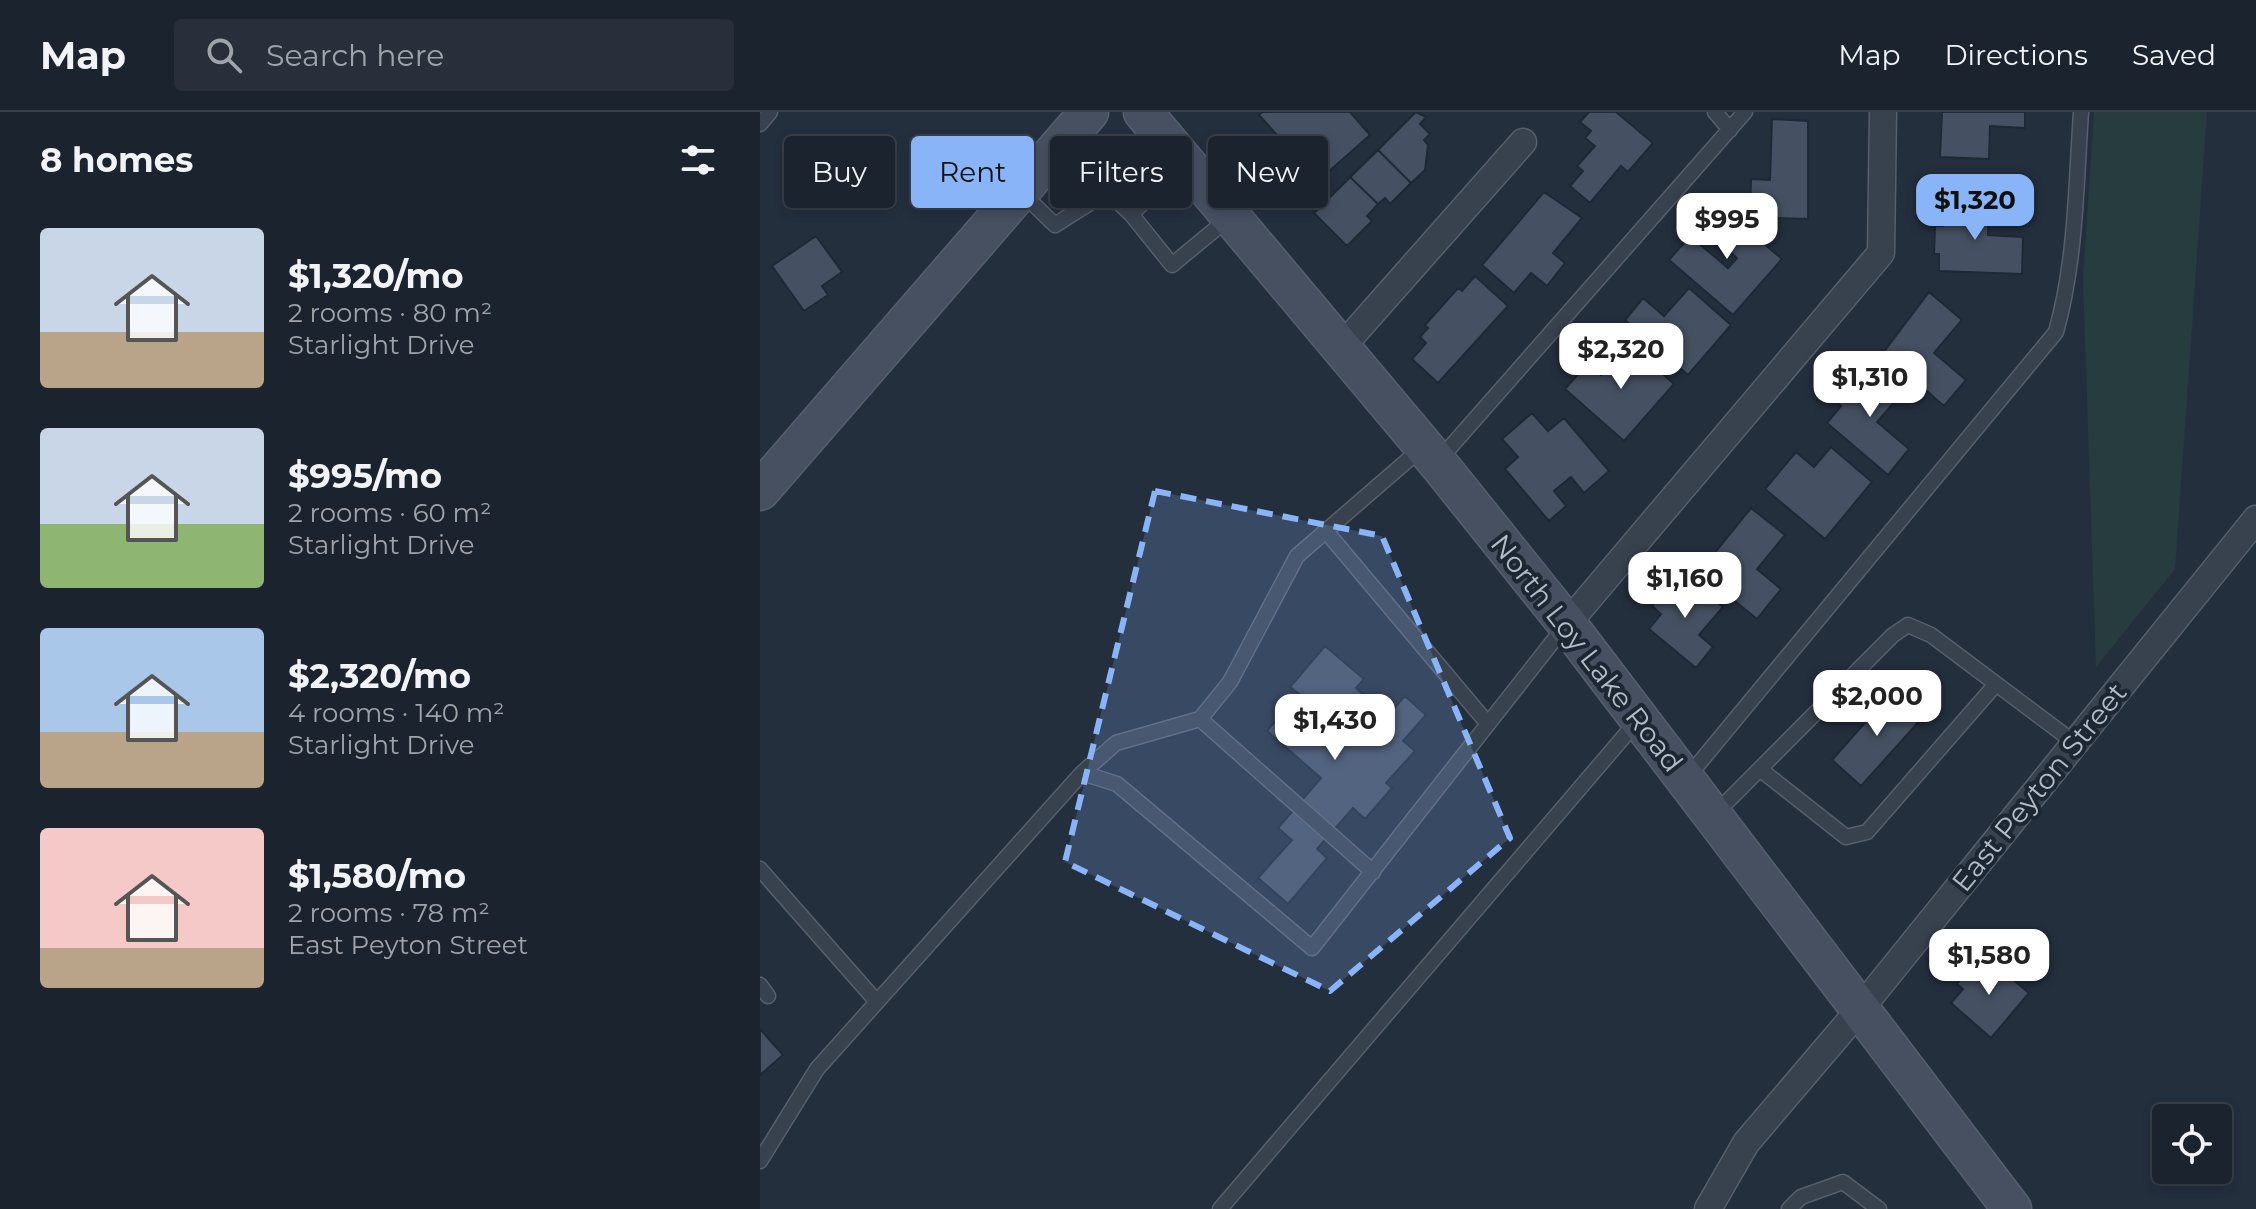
<!DOCTYPE html>
<meta charset="utf-8">
<style>
:root{--surface:#1b232e;--page:#282f3a;--text:#f1f3f6;--muted:#a0a4aa;--line:#39404a;--accent:#8ab4f8}
body{margin:0;font-family:Montserrat,sans-serif;background:var(--page);color:var(--text);height:100vh;display:flex;flex-direction:column;font-size:30px;white-space:nowrap}
*{box-sizing:border-box;margin:0}
p{font-size:26px;color:var(--muted)}
.icon{flex:none;width:44px;height:44px;fill:none;stroke:currentColor;stroke-width:2;stroke-linecap:round;stroke-linejoin:round}
.map{position:relative;flex:1;overflow:hidden}
.panel{display:flex;flex-direction:column;background:var(--surface);width:760px}
.panel>*{flex:none}
.guide{position:absolute;left:24px;top:24px;width:760px;height:72px;display:flex;gap:16px}
.buttons{position:absolute;left:1392px;top:992px;display:grid;gap:16px}
.buttons a{display:grid;place-items:center;width:80px;height:80px;border-radius:8px;background:var(--surface);box-shadow:0 4px 12px #0003,0 0 0 2px var(--line);font-size:40px}
.price{position:absolute;translate:-50% -68px;padding:0 18px;border-radius:16px;background:#fff;color:#222;font-size:26px;line-height:52px;filter:drop-shadow(0 2px 4px #0008)}
.price::after{content:'';position:absolute;left:50%;top:48px;width:24px;height:18px;margin-left:-12px;background:inherit;clip-path:polygon(0 0,100% 0,50% 100%)}
.price.selected{background:var(--accent);color:#111}
ul{padding:0;list-style:none}
li{display:flex;align-items:center;gap:24px;height:200px;padding:0 40px}
li span{display:grid;place-items:center;flex:none;width:224px;height:160px;border-radius:8px;color:#555}
li>.icon{margin-inline-start:auto}
span .icon{width:96px;height:96px;fill:#fffc;stroke-width:1}
li b{font-size:34px}
h2{display:flex;justify-content:space-between;align-items:center;height:96px;padding:0 40px;font-size:34px}
.tag{padding:0 28px;border-radius:8px;background:var(--surface);box-shadow:0 4px 12px #0003,0 0 0 2px var(--line);font-size:28px;line-height:72px}
.tag.selected{background:var(--accent);color:#111}
header{display:flex;align-items:center;gap:48px;box-sizing:border-box;height:112px;padding:0 40px;background:var(--surface);border-bottom:2px solid var(--line)}
header strong{font-size:38px}
nav{display:flex;gap:44px;margin-inline-start:auto;font-size:28px}
.search{width:560px;height:72px;background:var(--page);display:flex;align-items:center;gap:20px;box-sizing:border-box;padding:0 28px;border-radius:8px;color:var(--muted);font-size:30px}
main{display:flex;flex:1;min-height:0}
.map>svg:first-child{display:block}
.green{fill:#263c3f}
.building{fill:#455162;stroke:#1f2835;stroke-width:2}
.lines{fill:none;stroke-linecap:round;stroke-linejoin:round}
.lane-casing{stroke:#565f6c;stroke-width:17}
.street-casing{stroke:#565f6c;stroke-width:29}
.secondary-casing{stroke:#565f6c;stroke-width:41}
.lane{stroke:#38414e;stroke-width:14}
.street{stroke:#38414e;stroke-width:26}
.secondary{stroke:#465061;stroke-width:38}
.marked{fill:#8ab4f8;fill-opacity:0.2;stroke:#8ab4f8;stroke-width:6;stroke-dasharray:16 10;stroke-linejoin:round}
.labels{text-anchor:middle;dominant-baseline:central;stroke-width:8;stroke-linejoin:round;paint-order:stroke}
.street-label{font-size:28px;fill:#b4bcc9;stroke:#1d2633}
</style>
<header>
<strong>Map</strong>
<div class="search"><svg class="icon" aria-label="search" viewBox="0 0 24 24"><circle cx="10" cy="10" r="6"/><path d="M15 15l6 6"/></svg>Search here</div>
<nav><a>Map</a><a>Directions</a><a>Saved</a></nav>
</header>
<main>
<section class="panel">
<h2>8 homes<svg class="icon" aria-label="filters" viewBox="0 0 24 24"><path d="M4 7h16M4 17h16"/><circle cx="9" cy="7" r="2"/><circle cx="15" cy="17" r="2"/></svg></h2>
<ul>
<li><span style="background:linear-gradient(#c9d6e8 65%,#b9a48a 0)"><svg class="icon" aria-label="home" viewBox="0 0 24 24"><path d="M3 11l9-7 9 7M6 9v11h12V9"/></svg></span><div><b>$1,320/mo</b><p>2 rooms · 80 m²</p><p>Starlight Drive</p></div></li>
<li><span style="background:linear-gradient(#c9d6e8 60%,#8fb573 0)"><svg class="icon" aria-label="home" viewBox="0 0 24 24"><path d="M3 11l9-7 9 7M6 9v11h12V9"/></svg></span><div><b>$995/mo</b><p>2 rooms · 60 m²</p><p>Starlight Drive</p></div></li>
<li><span style="background:linear-gradient(#a9c7e8 65%,#b9a48a 0)"><svg class="icon" aria-label="home" viewBox="0 0 24 24"><path d="M3 11l9-7 9 7M6 9v11h12V9"/></svg></span><div><b>$2,320/mo</b><p>4 rooms · 140 m²</p><p>Starlight Drive</p></div></li>
<li><span style="background:linear-gradient(#f6c9c9 75%,#b9a48a 0)"><svg class="icon" aria-label="home" viewBox="0 0 24 24"><path d="M3 11l9-7 9 7M6 9v11h12V9"/></svg></span><div><b>$1,580/mo</b><p>2 rooms · 78 m²</p><p>East Peyton Street</p></div></li>
</ul>
</section>
<div class="map">
<svg width="1496" height="1097" viewBox="0 0 1496 1097">
<rect width="100%" height="100%" fill="#242f3e"/>
<path class="green" d="M1334,0h113l-32,457 -79,98 -13,-388z"/>
<path class="building" d="M502,0h88l20,23 -52,46 -59,-66z
M656,0l10,5 -6,7 10,10 -6,6 4,5 -3,25 -35,34 -5,-6 -7,6 -11,12 5,5 -25,25 -33,-33z
M656,0l10,5 -6,7 10,10 -6,6 4,5 -3,25 -14,13 -33,-33z
M829,0h27l37,31 -25,29 -7,-6 -31,37 -20,-17 13,-15 -6,-5 18,-20 -10,-8 6,-7 -11,-9z
M1182,0h83v16l-35,-2 -1,33 -49,-2z
M1012,7l36,2v98l-58,-2 1,-38 19,1z
M618,38l33,33 -21,21 -5,-6 -7,6 -28,-27z
M590,65l28,27 -11,12 5,5 -25,25 -33,-33z
M784,80l38,26 -29,35 12,10 -18,23 -16,-13 -17,20 -32,-28z
M1184,88l45,1 -1,34 35,2 -1,37 -83,-3v-17h-5l1,-28h8z
M958,93l64,54 -49,56 -64,-55 21,-24 38,32 9,-10 -37,-32z
M56,124l26,36 -20,14 6,9 -24,16 -32,-45z
M715,164l33,30 -70,77 -26,-24 14,-16 -6,-6 8,-9 -3,-3 33,-37 4,3z
M929,176l42,37 -43,50 -63,-55 18,-22 21,18z
M1169,180l33,28 -28,33 32,27 -22,26 -61,-53z
M869,231l45,41 -50,57 -59,-52 23,-26 13,12z
M1114,253l30,26 -27,31 32,27 -21,26 -61,-52 14,-17 -5,-5 22,-26 4,3z
M772,301l16,18 16,-13 45,53 -25,22 -13,-16 -17,14 12,15 -17,15 -44,-52 13,-12 -16,-18z
M1071,335l41,35 -47,57 -60,-50 31,-37 18,15z
M991,396l34,27 -28,34 24,20 -24,30 -58,-47z
M928,466l35,29 -24,28 14,12 -17,21 -47,-39 12,-15 -9,-8 18,-22 8,6z
M565,534l39,33 -8,9 31,28 18,-20 21,19 -23,26 12,10 -29,32 6,5 -27,31 -12,-11 -36,41 10,9 -39,46 -30,-26 34,-38 -14,-12 43,-50 -54,-47 32,-37 -9,-7z
M1133,579l30,26 -62,69 -29,-26z
M1230,848l39,33 -38,45 -40,-35 12,-14 -6,-5 15,-19 8,7z
M0,917l23,26 -23,20z"/>
<g class="lines">
<defs>
<path id="lane" d="M955,0l15,18
M0,12l10,-12
M426,52l-55,50 41,51 58,-48
M262,81l33,32 41,-26 18,-1 17,16
M679,348l306,-348
M565,418l163,194
M440,607l173,153
M1001,658l85,67 21,-5 129,-148
M322,661l34,-30 84,-24 30,-37 67,-126 126,-109
M926,667l370,-447c20,-71 20,-147 25,-220
M954,703l179,-180 15,-10 23,10 144,108
M0,757l117,133
M0,873l8,11
M0,1049l57,-92 265,-296 35,11 195,164 253,-322
M460,1097l419,-490
M1029,1097l12,-12 42,-15 36,27"/>
<path id="street" d="M580,237l183,-207
M807,512l314,-371 2,-141
M948,1097l38,-66 115,-135 395,-489"/>
<path id="secondary" d="M383,0l294,350 130,162 445,585
M0,379l329,-379"/>
</defs>
<use href="#lane" class="lane-casing"/>
<use href="#street" class="street-casing"/>
<use href="#secondary" class="secondary-casing"/>
<use href="#lane" class="lane"/>
<use href="#street" class="street"/>
<use href="#secondary" class="secondary"/>
</g>
<path class="marked" d="M395,379l227,45 128,302 -180,153 -265,-129z"/>
<g class="labels">
<g class="street-label">
<text transform="translate(827 541) rotate(52)">North Loy Lake Road</text>
<text transform="translate(1279 675) rotate(-51)">East Peyton Street</text>
</g>
</g>
</svg>
<div class="buttons">
<a><svg class="icon" aria-label="locate" viewBox="0 0 24 24"><circle cx="12" cy="12" r="6"/><path d="M12 2v4M12 18v4M2 12h4M18 12h4"/></svg></a>
</div>
<b class="price selected" style="left:1215px;top:130px">$1,320</b>
<b class="price" style="left:967px;top:149px">$995</b>
<b class="price" style="left:861px;top:279px">$2,320</b>
<b class="price" style="left:1110px;top:307px">$1,310</b>
<b class="price" style="left:925px;top:508px">$1,160</b>
<b class="price" style="left:1117px;top:626px">$2,000</b>
<b class="price" style="left:575px;top:650px">$1,430</b>
<b class="price" style="left:1229px;top:885px">$1,580</b>
<div class="guide">
<a class="tag">Buy</a>
<a class="tag selected">Rent</a>
<a class="tag">Filters</a>
<a class="tag">New</a>
</div>
</div>
</main>
